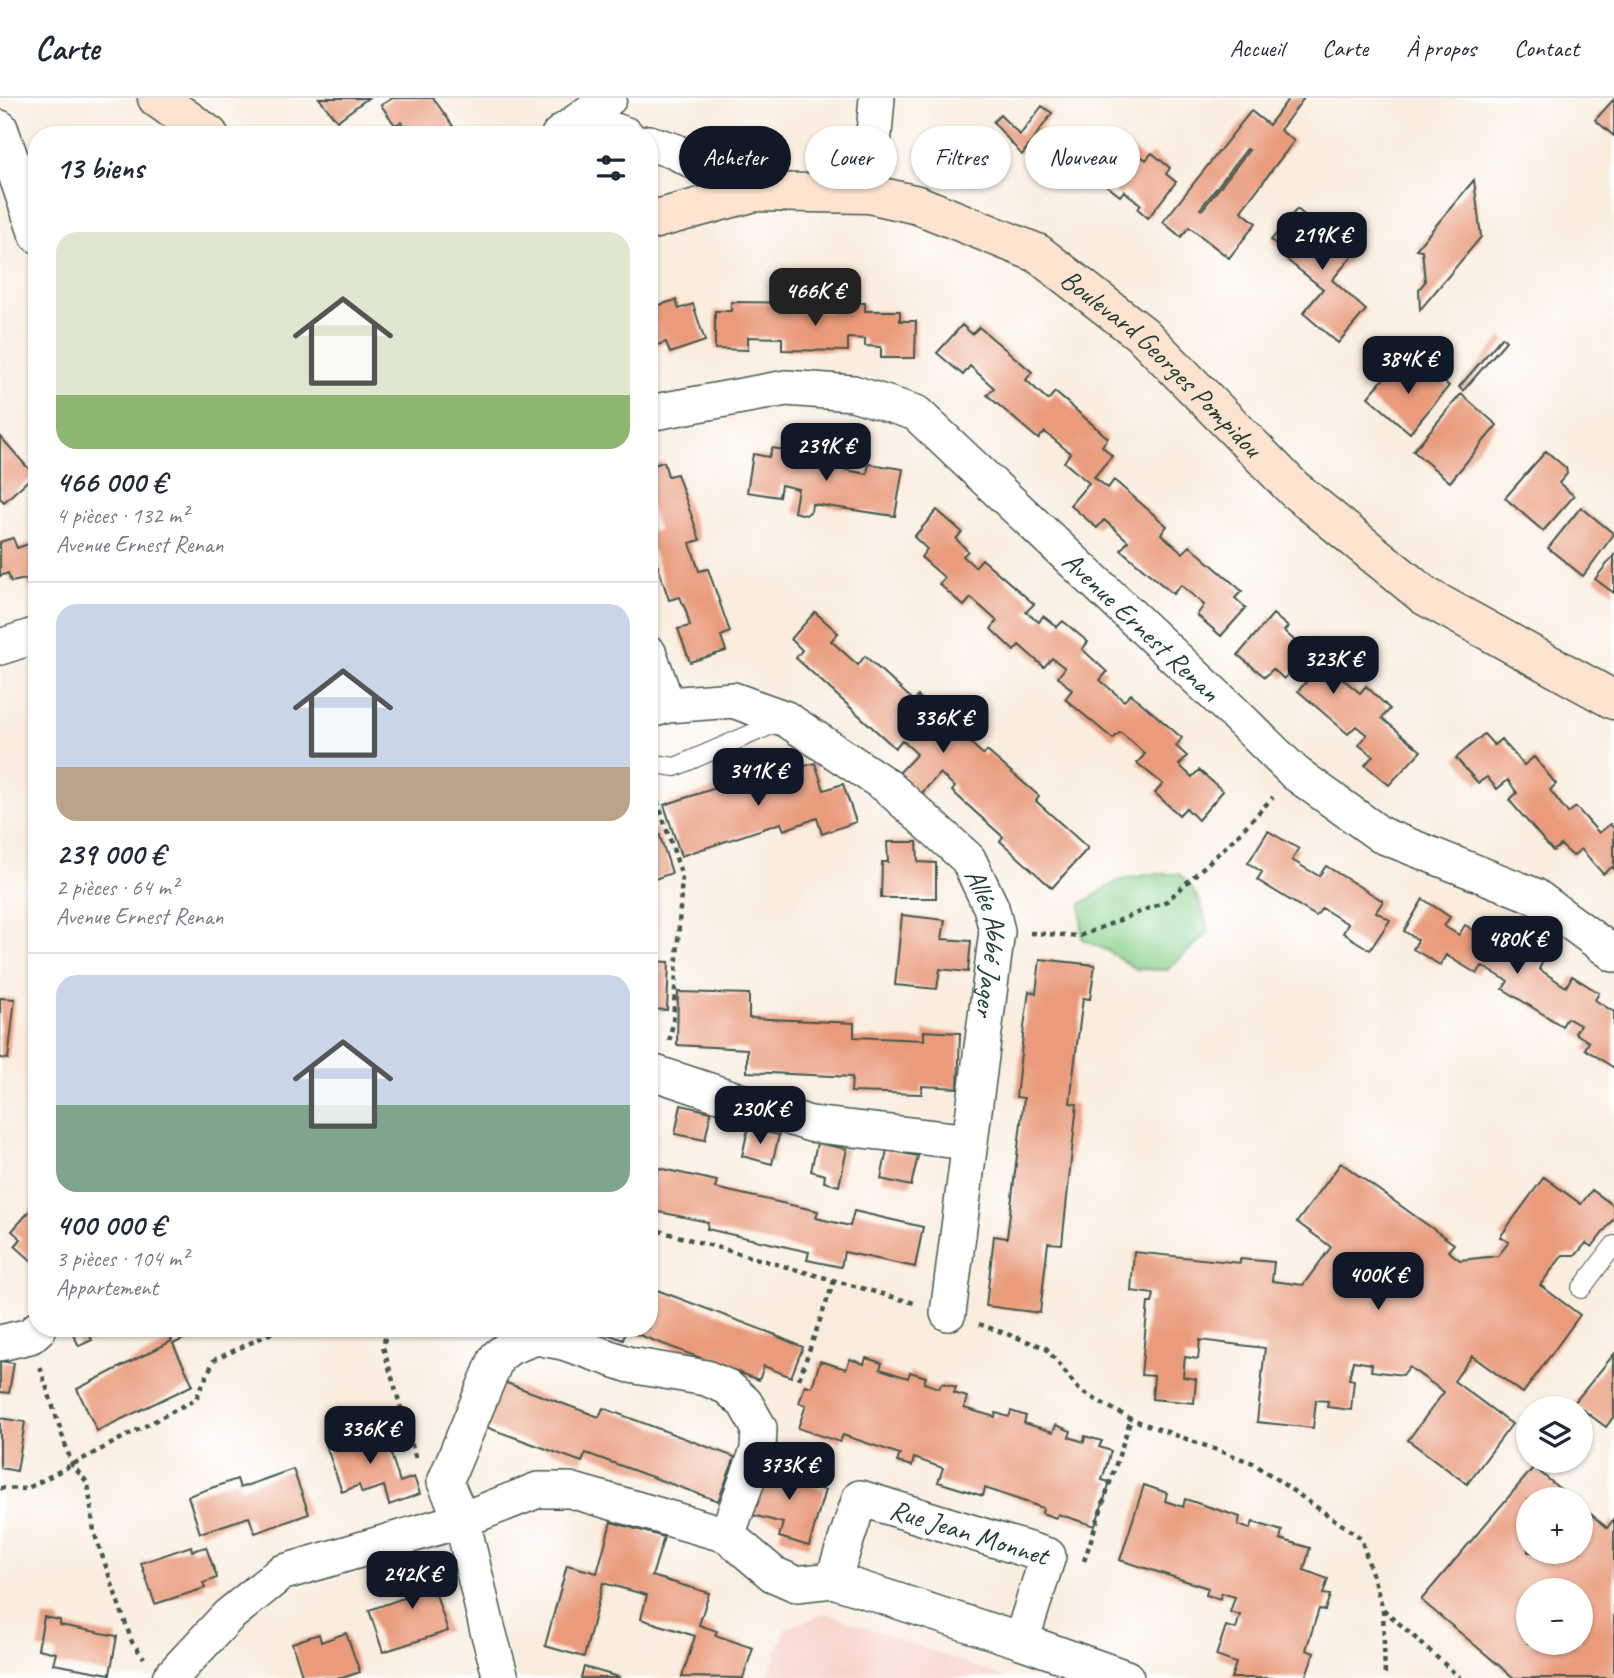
<!DOCTYPE html>
<html lang="fr">
<meta charset="utf-8">
<style>
:root{--surface:#fff;--page:#f2f2f3;--text:#1f2937;--muted:#747a83;--line:#e0e1e3;--accent:#111827}
body{margin:0;font-family:Caveat,sans-serif;background:var(--page);color:var(--text);height:100vh;display:flex;flex-direction:column;font-size:26px;white-space:nowrap}
*{box-sizing:border-box;margin:0}
p{font-size:23px;color:var(--muted)}
.icon{flex:none;width:38px;height:38px;fill:none;stroke:currentColor;stroke-width:2;stroke-linecap:round;stroke-linejoin:round}
.map{position:relative;flex:1;overflow:hidden}
.panel{position:absolute;left:28px;top:28px;width:630px;height:1211px;display:flex;flex-direction:column;background:var(--surface);border-radius:28px;box-shadow:0 2px 5px #0004}
.panel>*{flex:none}
.guide{position:absolute;left:679px;top:28px;width:665px;height:63px;display:flex;gap:14px}
.controls{position:absolute;left:1516px;top:1298px;display:grid;gap:14px}
.controls a{display:grid;place-items:center;width:77px;height:77px;border-radius:50%;background:var(--surface);box-shadow:0 2px 5px #0004;font-size:35px}
.price{position:absolute;translate:-50% -60px;padding:0 16px;border-radius:14px;background:var(--accent);color:#fff;font-size:23px;line-height:46px;filter:drop-shadow(0 2px 4px #0008)}
.price::after{content:'';position:absolute;left:50%;top:42px;width:21px;height:16px;margin-left:-10px;background:inherit;clip-path:polygon(0 0,100% 0,50% 100%)}
.price.selected{background:#222;color:#fff}
ul{padding:0;list-style:none}
li{display:grid;align-content:center;gap:14px;height:371px;padding:0 28px}
li+li{border-top:2px solid var(--line)}
li span{display:grid;place-items:center;height:217px;border-radius:21px;color:#555}
li>.icon{margin-inline-start:auto}
span .icon{width:126px;height:126px;fill:#fffc;stroke-width:1}
li b{font-size:30px}
h2{display:flex;justify-content:space-between;align-items:center;height:84px;padding:0 28px;font-size:30px}
.tag{padding:0 24px;border-radius:32px;background:var(--surface);box-shadow:0 2px 5px #0004;font-size:24px;line-height:63px}
.tag.selected{background:var(--accent);color:#fff}
header{display:flex;align-items:center;gap:42px;box-sizing:border-box;height:98px;padding:0 35px;background:var(--surface);border-bottom:2px solid var(--line)}
header strong{font-size:33px}
nav{display:flex;gap:38px;margin-inline-start:auto;font-size:24px}
.map>svg:first-child{display:block}
.built{fill:#f7d1c7}
.green{fill:#89d08b;stroke:#548660;stroke-width:2}
.building{fill:#e99b7c;fill-rule:evenodd}
.lines{fill:none;stroke-linecap:round;stroke-linejoin:round}
.service-casing{stroke:#40574e;stroke-width:20}
.minor-casing{stroke:#40574e;stroke-width:38}
.secondary-casing{stroke:#40574e;stroke-width:41}
.path{stroke:#40574e;stroke-width:4.5;stroke-dasharray:5 5;stroke-linecap:butt}
.service{stroke:#fff;stroke-width:18}
.minor{stroke:#fff;stroke-width:35}
.secondary{stroke:#fde4d1;stroke-width:38}
.labels{text-anchor:middle;dominant-baseline:central;stroke-width:6;stroke-linejoin:round;paint-order:stroke}
.street-label{font-size:28px;fill:#1f3d34;stroke:#fff}
</style>
<header>
<strong>Carte</strong>
<nav><a>Accueil</a><a>Carte</a><a>À propos</a><a>Contact</a></nav>
</header>
<div class="map">
<svg width="1614" height="1580" viewBox="0 0 1614 1580">
<rect width="100%" height="100%" fill="#fff"/>
<filter id="ink" filterUnits="userSpaceOnUse"><feTurbulence type="fractalNoise" baseFrequency=".0143" numOctaves="2"/><feDisplacementMap in="SourceGraphic" scale="14" xChannelSelector="R" yChannelSelector="G"/><feConvolveMatrix kernelMatrix="1 2 1 2 8 2 1 2 1" color-interpolation-filters="sRGB"/></filter>
<filter id="wash" filterUnits="userSpaceOnUse"><feTurbulence type="fractalNoise" baseFrequency=".00686" numOctaves="4" result="noise"/><feDisplacementMap in="SourceGraphic" scale="28" xChannelSelector="R" yChannelSelector="G"/><feGaussianBlur stdDeviation="1.57" result="paint"/><feColorMatrix in="noise" values="0 0 0 0 0 0 0 0 0 0 0 0 0 0 0 0 0 1.4 0 .05"/><feComposite in="paint" operator="in"/></filter>
<g filter="url(#wash)">
<rect width="100%" height="100%" fill="#faedde"/>
<path class="built" d="M826,1515l181,65h-240l18,-49z"/>
<path class="green" d="M1149,776h30c19,18 25,33 29,59l-41,37 -31,-1 -28,-18 -26,-12 -1,-35 37,-23z"/>
<g id="blocks">
<path class="building" d="M319,0h49l-31,23z
M393,0h40l20,28 -13,9h-30l-9,-13 -6,3 -14,-20z
M1289,0h15l-24,32 14,11 -53,70 15,12 -27,35 -40,-31 -8,10 -18,-15 88,-111 18,14zM1247,51l2,1 -47,60 -2,-1z
M1614,1v37l-19,-16z
M1042,8l10,7 -30,42 -29,-33 7,-7 20,20z
M1119,41l27,21 6,-7 18,15 -4,6 10,8 -28,36 -10,-9 3,-4 -17,-14 -4,5 -28,-22z
M1094,43l12,9 -17,20 -11,-10z
M1474,82l7,57 -61,73 -1,-21 6,-7 -3,-32 -6,-1z
M1297,111l38,31 7,-7 18,14 -28,33 34,30 -28,33 -35,-30 20,-24 -37,-30 3,-4 -18,-15z
M676,202l3,9 14,-5 12,37 -35,12 -4,-11 -17,6v-40z
M731,204l69,1v8l31,1 -1,-9h35v8h35v10h16l-1,37h-34v-11l-16,-1v-7l-17,-1v13l-66,-1v-12l-34,-1v13l-33,-1v-38h16z
M962,227l10,9 7,-7 53,45 -6,8 22,20 7,-8 53,46 -6,8 10,10 -18,21 14,11 6,-8 53,46 -6,8 22,19 7,-7 52,45 -7,7 11,10 -25,28 -24,-21 7,-10 -23,-20 -8,9 -52,-44 7,-9 -12,-11 -12,-10 -7,8 -27,-23 19,-22 -25,-21 6,-9 -25,-21 -7,7 -51,-44 7,-7 -24,-22 -7,9 -26,-22z
M1502,239l4,4 -43,50 -4,-4z
M1398,264l22,19 9,-11 20,16 -39,47 -42,-36z
M1461,296l36,31 -47,57 -37,-31z
M0,338l34,39 -30,27 -4,-4z
M772,350l65,10 -1,10 31,6 2,-10 34,5 -8,47 -83,-12 -1,7 -5,4 -12,-3 4,-23 -17,-4 -2,12 -32,-5 6,-38 16,3z
M1546,353l20,17 1,6 -8,9 15,13 -31,35 -38,-33z
M664,364l4,14 9,-2 23,66 -10,3 9,28 9,-2 22,63 -9,4 5,15 -36,11 -12,-33 12,-3 -4,-15 -6,-14 -11,3 -20,-61v-6l9,-3 -9,-27v-37z
M1581,409l33,27 -31,42 -35,-28z
M937,412l25,22 -6,7 12,12 -5,5 12,11 7,-8 52,45 -8,8 13,10 4,-6 14,11 6,-6 25,21 -6,7 25,23 -7,8 24,21 7,-7 51,44 -6,8 11,10 -8,9 13,12 7,-7 24,21 -25,29 -12,-12 -7,7 -24,-22 8,-9 -26,-21 8,-9 -12,-11 -13,-11 -7,7 -48,-40 7,-9 -14,-13 7,-9 -13,-10 -8,9 -25,-22 -5,6 -23,-22 6,-8 -26,-23 -7,8 -25,-22 6,-6 -24,-21 6,-8 -13,-12z
M13,440l4,10 20,-7v47l-7,2 -4,-11 -15,3 -3,-9 -8,3v-34z
M1614,457v38l-19,-14z
M815,514l23,21 -7,8 27,24 7,-9 49,45 4,-5 66,59 3,-4 52,45 -3,5 52,47 -36,40 -52,-47 3,-4 -51,-46 3,-4 -15,-14 -20,22 -22,-21 19,-20 -15,-14 -7,8 -99,-90 6,-8 -11,-11z
M1273,516l15,13 -4,4 23,21 9,-10 27,24 -6,8 23,19 6,-7 24,23 -8,9 39,33 -32,34 -24,-20 8,-9 -14,-11 8,-10 -11,-9 -8,8 -50,-43 8,-9 -15,-12 -7,9 -11,-10 -8,8 -27,-22z
M1484,636l10,11 7,-6 23,26 10,-8 22,27 -6,6 18,23 8,-6 23,26 11,-9 4,5v40l-2,-2 -9,7 -22,-25 -8,7 -12,-11 -8,6 -44,-51 8,-7 -9,-13 -11,9 -10,-12 -9,6 -22,-25z
M815,665l9,27 19,-6 13,38 -34,12 -5,-16 -33,12 -3,-7 -100,33 -17,-51 100,-33 2,6z
M657,729l15,46 -23,8v-51z
M1268,733l31,18 -7,11 13,8 14,8 7,-10 57,35 -7,11 14,8 -20,30 -27,-17 5,-9 -26,-16 -6,8 -59,-36 5,-8 -14,-9z
M887,744h30l1,20 18,1v35h-55l1,-36h6z
M1423,801l27,18 -6,9 15,9 6,-10 17,10 7,-11 55,35 -5,10 27,18 6,-11 27,17 -4,7 19,12v56l-29,-19 4,-7 -14,-9 5,-8 -13,-7 -5,8 -59,-37 5,-8 -26,-15 -5,8 -31,-19 -6,10 -27,-16 5,-9 -14,-9z
M902,817l43,5 -3,19 29,2 -3,31 -28,-3 -3,20 -42,-4z
M1040,861l55,6 -5,34 -7,-1 -9,70 -4,35 7,1 -15,140 -14,-1 -8,70 -54,-7 8,-70 13,2 17,-140 -8,-1 8,-70 5,-36 7,2z
M649,863l20,1 -2,48 -18,-1z
M678,894l71,2v24l105,5v14l70,3v-9l36,2 -2,55 -36,-2v8l-71,-2 1,-15 -105,-5v-23l-70,-4z
M0,900l15,1 -7,60 -8,-1z
M681,1007l30,7 -6,28 -30,-6z
M748,1031l31,6 -7,29 -30,-8z
M817,1045l30,6 -8,37 -15,-4 1,-7 -14,-4z
M887,1052l31,6 -7,30 -30,-7z
M1341,1065l113,81 -6,7 12,9 38,-4 11,-14 -9,-5 44,-60 37,27 11,-14 22,16v12l-22,29 -6,-4 -10,12h-13l-23,30 40,30 -57,78 -51,-37 -18,25 58,43 -45,60 -59,-44 36,-48 -35,-25 -6,8 -32,-4 1,-7 -19,-3 -4,18 5,1 -3,30 -24,-3 1,-6 -12,-1 -3,28 -56,-6 8,-74 -65,-8 -2,19 -13,-2 -2,20 13,2 -2,24 -42,-4 2,-23 -13,-1 7,-72h4l2,-9 -23,-3 3,-39 106,11v-4l34,3 -2,19 31,4 28,-38 -34,-25z
M649,1068l68,15 -2,7 103,23 -2,7 34,8 4,-15 69,16 -8,40 -71,-15 -3,15 -34,-7 2,-8 -102,-23 1,-7 -59,-12z
M34,1108l3,2v51l-4,3 -18,-16 6,-7 -9,-8z
M649,1189l127,48v1l27,11 -12,30 -27,-11 -5,14 -133,-50 -3,10 -31,-12h57z
M70,1230h17l5,12 -13,6z
M166,1230h40l-33,16 20,41 -96,46 -20,-42 95,-48z
M1614,1256v62l-8,11 -32,-24z
M866,1260l16,5 -2,6 28,9 2,-6 16,5 -2,6 15,5 3,-5 14,4 -2,6 13,4 -3,11 31,9 1,-4 13,4 2,-6 15,5 -2,7 29,9 3,-7 15,6 -2,6 15,5 1,-6 17,5 -3,6 12,4 -9,29 8,2 -15,44 -37,-12 -2,4 -14,-5 1,-5 -58,-20 -2,8 -45,-14 5,-14 -29,-10 -2,8 -15,-4 3,-8 -57,-19 -3,7 -42,-14 8,-23 -7,-2 6,-18 7,2 8,-26 26,8 4,-10 14,5z
M0,1263l14,2 -5,30 -9,-1z
M501,1283l98,36 4,-9 132,49 -17,44 -132,-48 -4,9 -99,-36z
M0,1320l25,4 -8,49 -17,-3z
M382,1328l18,56 14,-5 6,17 -31,11 -5,-19 -22,7 -3,-8 -17,7 -16,-47z
M770,1361l30,8 -4,14 29,9 -16,56 -30,-9 4,-14 -30,-8z
M1534,1369l39,33h-45v52h52v-47l27,23 7,-9v159h-100l-93,-78zM1528,1493h52v52h-52z
M293,1371l16,45 -54,19 -6,-16 -49,16 -12,-37 49,-17 3,9z
M1144,1387l23,8 -2,8 18,6 2,-8 55,18 -2,8 12,4 3,-7 29,9 -2,8 30,9 -6,22 24,9 -5,15 7,1 -5,15 -6,-1 -13,41 8,3 -9,25h-74l5,-15 -20,-7 10,-30 10,3 4,-14 -10,-3 5,-15 -13,-4 -2,6 -14,-4 2,-7 -88,-28z
M611,1424l53,15 -12,39 57,17 -10,32 18,6 -2,4 38,13 -10,30 -61,-1 13,-41 -54,-17 6,-24 -44,-12 -19,74 -39,-11 22,-81 30,8z
M191,1448l1,5 14,-4 11,31 -14,5 2,5 -50,16 -14,-41z
M439,1455l6,18 -15,5 18,55 -65,21 -14,-42 52,-18 -11,-29z
M44,1519l16,3v5l57,11 -7,38 -57,-10 3,-11 -18,-4z
M346,1535l14,39 -18,6h-39l-11,-35 27,-9 2,8z
M584,1569l35,10 -1,1h-37z"/>
</g>
</g>
<g filter="url(#ink)">
<use href="#blocks" fill-opacity="0" stroke="#40574e" stroke-width="2"/>
<g class="lines">
<defs>
<path id="service" d="M649,665l26,4 108,-47
M1581,1191l33,-44"/>
<g id="minor">
<path d="M0,30l37,107"/>
<path d="M564,33h51l11,4"/>
<path d="M559,37l50,-37"/>
<path d="M649,45l25,8 81,41"/>
<path d="M869,96l8,-96"/>
<path id="s1" d="M649,315l137,-25 67,5 63,20 317,299 62,61 86,62 154,61 79,58"/>
<path d="M0,549l37,-12"/>
<path d="M649,556l18,51"/>
<path id="s2" d="M649,613l18,-6 66,-5 53,19 101,67 81,73 23,48 6,24 -49,382"/>
<path d="M649,973l161,53 160,18"/>
<path d="M0,1245l30,-7 9,-8"/>
<path d="M1021,1543l105,37"/>
<path id="s3" d="M170,1580l58,-62 53,-43 181,-53 76,-30h32l157,45 46,39 23,10 37,-4 27,-82 188,58 -27,85 -188,-61"/>
<path d="M501,1580l-14,-51 -25,-107 -17,-38 52,-125 13,-10 26,-10 27,5 67,23 76,13 21,9 18,16 14,25 -1,22 -31,85"/>
</g>
<g id="secondary">
<path d="M157,0l52,37"/>
<path id="s4" d="M649,123l106,-29 114,2 49,11 119,48 106,82 151,154 131,107 189,104"/>
</g>
</defs>
<use href="#service" class="service-casing"/>
<use href="#minor" class="minor-casing"/>
<use href="#secondary" class="secondary-casing"/>
<path class="path" d="M654,693l28,85 -9,146 -4,21
M1030,835l50,3 87,-35 68,-63 38,-41
M649,1035l6,-23
M649,1130l265,75
M979,1226l67,24 34,43 51,28 122,44 108,75 22,71 77,69
M387,1230l-4,19 33,112
M40,1269l32,98 16,18 6,49 38,110 12,16
M799,1281l35,-98
M0,1390l26,1 170,-90 18,-39 68,-32
M1084,1463l47,-142
M1383,1511l2,68"/>
<use href="#service" class="service"/>
<use href="#minor" class="minor"/>
<use href="#secondary" class="secondary"/>
</g>
</g>
<g class="labels">
<g class="street-label">
<text stroke="none"><textPath href="#s4" startOffset="569">Boulevard Georges Pompidou</textPath></text>
<text stroke="none"><textPath href="#s1" startOffset="583">Avenue Ernest Renan</textPath></text>
<text stroke="none"><textPath href="#s2" startOffset="460">Allée Abbé Jager</textPath></text>
<text stroke="none"><textPath href="#s3" startOffset="942">Rue Jean Monnet</textPath></text>
</g>
</g>
</svg>
<div class="controls">
<a><svg class="icon" aria-label="layers" viewBox="0 0 24 24"><path d="M12 4l9 5-9 5-9-5zM3 14l9 5 9-5"/></svg></a>
<a>+</a>
<a>−</a>
</div>
<b class="price" style="left:1322px;top:174px">219K €</b>
<b class="price selected" style="left:815px;top:230px">466K €</b>
<b class="price" style="left:1408px;top:298px">384K €</b>
<b class="price" style="left:826px;top:385px">239K €</b>
<b class="price" style="left:1333px;top:598px">323K €</b>
<b class="price" style="left:943px;top:657px">336K €</b>
<b class="price" style="left:758px;top:710px">341K €</b>
<b class="price" style="left:1517px;top:878px">480K €</b>
<b class="price" style="left:760px;top:1048px">230K €</b>
<b class="price" style="left:1378px;top:1214px">400K €</b>
<b class="price" style="left:370px;top:1368px">336K €</b>
<b class="price" style="left:789px;top:1404px">373K €</b>
<b class="price" style="left:412px;top:1513px">242K €</b>
<div class="guide">
<a class="tag selected">Acheter</a>
<a class="tag">Louer</a>
<a class="tag">Filtres</a>
<a class="tag">Nouveau</a>
</div>
<section class="panel">
<h2>13 biens<svg class="icon" aria-label="filters" viewBox="0 0 24 24"><path d="M4 7h16M4 17h16"/><circle cx="9" cy="7" r="2"/><circle cx="15" cy="17" r="2"/></svg></h2>
<ul>
<li><span style="background:linear-gradient(#dfe7d0 75%,#8fb573 0)"><svg class="icon" aria-label="home" viewBox="0 0 24 24"><path d="M3 11l9-7 9 7M6 9v11h12V9"/></svg></span><div><b>466 000 €</b><p>4 pièces · 132 m²</p><p>Avenue Ernest Renan</p></div></li>
<li><span style="background:linear-gradient(#c9d6e8 75%,#b9a48a 0)"><svg class="icon" aria-label="home" viewBox="0 0 24 24"><path d="M3 11l9-7 9 7M6 9v11h12V9"/></svg></span><div><b>239 000 €</b><p>2 pièces · 64 m²</p><p>Avenue Ernest Renan</p></div></li>
<li><span style="background:linear-gradient(#c9d6e8 60%,#7fa58c 0)"><svg class="icon" aria-label="home" viewBox="0 0 24 24"><path d="M3 11l9-7 9 7M6 9v11h12V9"/></svg></span><div><b>400 000 €</b><p>3 pièces · 104 m²</p><p>Appartement</p></div></li>
</ul>
</section>
</div>
